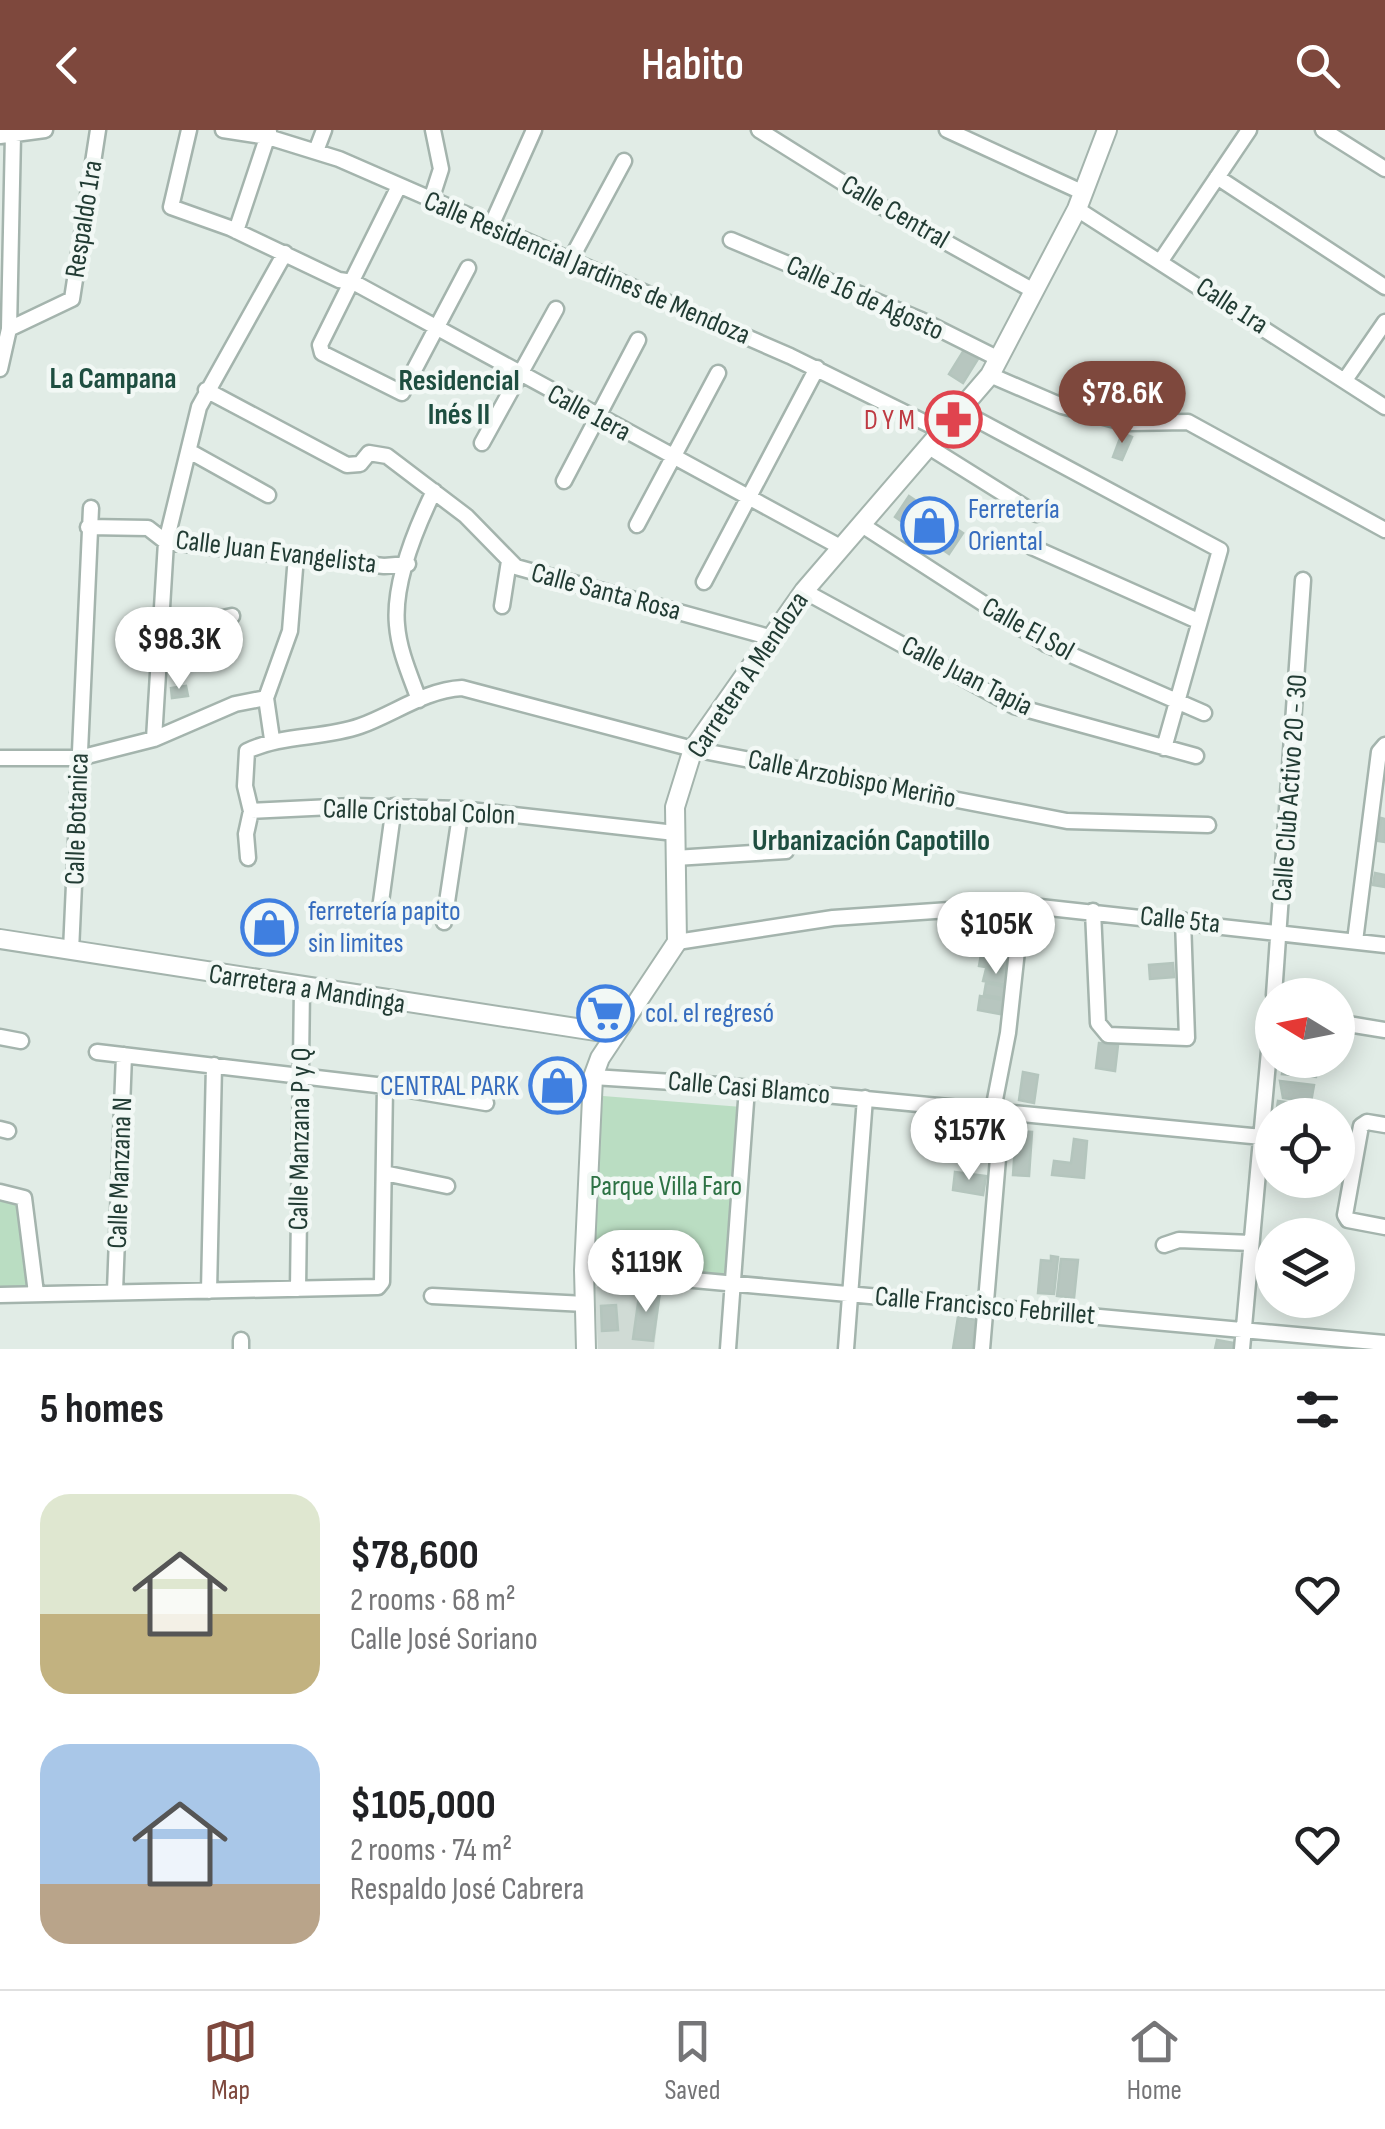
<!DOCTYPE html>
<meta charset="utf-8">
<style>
:root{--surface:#fff;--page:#f2f2f2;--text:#202124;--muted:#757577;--line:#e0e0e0;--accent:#7e483d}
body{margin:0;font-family:"Sofia Sans Condensed",sans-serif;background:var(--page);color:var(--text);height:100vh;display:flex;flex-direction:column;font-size:38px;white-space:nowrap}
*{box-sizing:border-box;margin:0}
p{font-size:32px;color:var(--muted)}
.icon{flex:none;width:55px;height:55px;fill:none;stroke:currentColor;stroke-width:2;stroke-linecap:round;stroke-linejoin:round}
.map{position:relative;height:1219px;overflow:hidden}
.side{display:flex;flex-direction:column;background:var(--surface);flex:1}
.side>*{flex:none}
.needle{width:65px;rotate:280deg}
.tools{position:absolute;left:1255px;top:848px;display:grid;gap:20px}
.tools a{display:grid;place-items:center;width:100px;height:100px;border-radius:50%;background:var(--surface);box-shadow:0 5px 25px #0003;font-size:50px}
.price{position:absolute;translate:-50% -85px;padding:0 22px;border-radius:35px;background:#fff;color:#222;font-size:32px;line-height:65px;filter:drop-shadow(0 2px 5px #0008)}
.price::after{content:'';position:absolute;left:50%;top:60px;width:30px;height:22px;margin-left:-15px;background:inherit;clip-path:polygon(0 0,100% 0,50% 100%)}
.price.selected{background:var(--accent);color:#fff}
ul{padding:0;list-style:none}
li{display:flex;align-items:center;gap:30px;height:250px;padding:0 40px}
li span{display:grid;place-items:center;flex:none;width:280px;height:200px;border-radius:30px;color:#555}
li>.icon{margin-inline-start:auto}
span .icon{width:120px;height:120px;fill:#fffc;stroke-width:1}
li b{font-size:42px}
h2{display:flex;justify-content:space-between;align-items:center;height:120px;padding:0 40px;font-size:42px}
header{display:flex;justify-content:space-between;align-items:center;height:130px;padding:0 40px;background:var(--accent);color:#fff;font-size:45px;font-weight:600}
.tabs{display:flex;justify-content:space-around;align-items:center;height:140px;border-top:2px solid var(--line);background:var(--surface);font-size:28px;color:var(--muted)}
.tabs a{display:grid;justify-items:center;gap:5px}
.tabs .selected{color:var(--accent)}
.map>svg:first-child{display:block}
.built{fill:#d0dbd5}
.green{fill:#baddc2}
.building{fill:#b7c6bf;stroke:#b4c5bd;stroke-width:2.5}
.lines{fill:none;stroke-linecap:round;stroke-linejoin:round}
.minor-casing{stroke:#a4b4ad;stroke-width:19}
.tertiary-casing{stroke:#a4b4ad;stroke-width:22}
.minor{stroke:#fff;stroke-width:14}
.tertiary{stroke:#fff;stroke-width:18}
.labels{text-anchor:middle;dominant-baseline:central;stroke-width:9;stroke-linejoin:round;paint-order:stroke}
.street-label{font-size:28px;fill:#223c34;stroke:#f2f8f5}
.health-label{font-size:28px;fill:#be3a42;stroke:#f2f8f5;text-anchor:end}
.shop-label{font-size:28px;fill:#366cbe;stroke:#f2f8f5;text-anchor:start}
.park-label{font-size:28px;fill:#2d7244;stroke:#f2f8f5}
.neighbourhood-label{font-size:30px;font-weight:bold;fill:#1e4e40;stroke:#f2f8f5}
</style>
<header><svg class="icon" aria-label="back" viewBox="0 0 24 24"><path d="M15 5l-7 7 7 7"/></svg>Habito<svg class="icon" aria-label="search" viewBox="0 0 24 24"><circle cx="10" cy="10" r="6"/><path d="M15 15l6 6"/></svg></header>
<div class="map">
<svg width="1385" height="1219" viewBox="0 0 1385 1219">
<rect width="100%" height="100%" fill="#e1ece6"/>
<path class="built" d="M602,1154l59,7 -7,58h-56l-3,-61z"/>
<path class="green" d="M603,966l139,11 -14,169 -139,-11z
M0,1067l16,4 12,84 -28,2z"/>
<path class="building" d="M964,220l14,9 -15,24 -14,-9z
M1122,303l10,4 -10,23 -9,-3z
M909,366l54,37 -14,21 -54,-37z
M186,556l2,10 -16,2 -1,-10z
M1381,688l4,1v23l-7,-1z
M1375,743l10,2v12l-12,-2z
M982,819l27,5 -4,16 -26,-4z
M1173,833l1,14 -24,2 -1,-14z
M986,839l22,4 -2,12 -23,-4z
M986,853l19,4 -2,11 -19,-3z
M980,866l23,4 -3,14 -22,-4z
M1099,913l19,2 -3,26 -19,-3z
M1284,930h34l-2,17 -34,-3z
M1023,942l15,3 -4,28 -15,-3z
M1280,951l34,4 -3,17 -28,-4z
M1278,971l31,4 -1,10h-32z
M1016,1001l16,1 -3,44 -16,-1z
M1074,1009l13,2 -3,37 -32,-3 2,-14 17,2z
M955,1042l31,4 -3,19 -30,-5z
M1051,1126l7,1 -4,37 -16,-1 3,-33 10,1z
M1061,1129l17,1 -4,38 -17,-2z
M640,1159l20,3 -7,49 -20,-2z
M616,1175l2,25 -16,1 -1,-25z
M958,1187l18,3 -4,29h-19z
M1217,1210l17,3 -1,6h-18z"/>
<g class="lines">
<defs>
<path id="minor" d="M189,0l-18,77 59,21 109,52 14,2 489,266
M223,0l45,7 71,22 451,197 152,75
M759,0l118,74 157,87
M947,0l137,63
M1323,0l62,39
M0,6l45,-6
M316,21l8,-21
M1217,47l168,110
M398,58l-78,157 2,8 80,40 66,-125
M431,70l10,-31 -8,-39
M1077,79l308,198
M491,96l43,-96
M236,101l33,-99
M731,110l190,80 78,39
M1162,129l87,-129
M570,131l54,-100
M9,199l63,-30 26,-169
M0,239l9,-40 4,-195
M990,245l72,31 65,17 61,-1 197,108
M1345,250l40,-58
M206,260l141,75 13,-1 9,-11 18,3 79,60 50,51 253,70
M959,280l261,140 -56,198
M482,313l74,-134
M929,317l107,67
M189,321l79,44
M564,351l74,-141
M637,395l81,-152
M862,395l184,119 158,69
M88,397l60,1 18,14 218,24 24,-2
M1032,417l166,74
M704,452l113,-214
M804,461l210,115 182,50
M502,476l7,-45
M160,502l72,-16
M419,570c-9,-25 -20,-49 -22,-75 -4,-42 19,-97 37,-134
M154,609l12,-197 33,-135 86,-154
M272,609l-6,-41 24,-67 6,-75
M0,628h79l75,-19 81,-35 31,-6
M675,703l-214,-24 -108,-3 -102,5 -6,-25 2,-35c36,-17 76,-12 113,-25 34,-12 65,-36 102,-38l231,61 374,72 141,4
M248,728l-2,-24 5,-23
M675,728l111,-7
M380,779l14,-103
M1093,781l5,112 10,12 79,3 -4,-118
M444,792l17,-113
M1355,811l24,-189 6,-7
M677,812l156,-24 189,-13 363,40
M71,821l20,-443
M1274,865l29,-415
M1348,894l37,6
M0,907l21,4
M97,922l288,34 101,17
M593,947l127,8 542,52
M993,980l15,-77 14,-128
M1385,995l-18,-3 -6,4 -16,89 3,5 37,7
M0,999l8,2
M384,1043l63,13
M0,1062l24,6 12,95
M1164,1115l15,-5 72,3
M584,1140l801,73
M298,1159l4,-301
M115,1161l9,-236
M209,1161l5,-226
M0,1165l378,-8 4,-5 3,-196
M432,1166l153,8
M241,1219v-9
M728,1219l19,-261
M846,1219l19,-251
M982,1219l20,-238
M1242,1219l30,-331"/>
<path id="tertiary" d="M0,809l615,95
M586,1219l-2,-79 9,-193 7,-19 77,-116 -2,-135 18,-58 111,-158 186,-216 87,-166 30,-79"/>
</defs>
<use href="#minor" class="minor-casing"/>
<use href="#tertiary" class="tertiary-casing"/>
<use href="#minor" class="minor"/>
<use href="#tertiary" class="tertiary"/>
</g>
<defs>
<symbol id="pharmacy-ring" viewBox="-11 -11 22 22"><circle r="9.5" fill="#f2f8f5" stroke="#e0444e" stroke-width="1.5"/><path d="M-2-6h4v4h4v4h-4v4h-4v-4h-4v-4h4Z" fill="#e0444e"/></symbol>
<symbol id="shop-ring" viewBox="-11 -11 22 22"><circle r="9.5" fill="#f2f8f5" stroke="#3f7fe0" stroke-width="1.5"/><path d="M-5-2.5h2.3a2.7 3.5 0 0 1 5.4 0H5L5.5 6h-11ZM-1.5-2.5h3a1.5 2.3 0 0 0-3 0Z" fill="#3f7fe0"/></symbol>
<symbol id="supermarket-ring" viewBox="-11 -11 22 22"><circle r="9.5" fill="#f2f8f5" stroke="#3f7fe0" stroke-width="1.5"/><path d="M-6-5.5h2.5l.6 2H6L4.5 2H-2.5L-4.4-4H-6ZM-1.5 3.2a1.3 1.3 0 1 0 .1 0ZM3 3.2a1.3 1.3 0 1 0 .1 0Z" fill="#3f7fe0"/></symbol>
</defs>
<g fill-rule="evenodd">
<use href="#pharmacy-ring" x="922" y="258" width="63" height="63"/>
<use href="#shop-ring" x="898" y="364" width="63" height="63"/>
<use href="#shop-ring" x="238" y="766" width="63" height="63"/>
<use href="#supermarket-ring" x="574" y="852" width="63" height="63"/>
<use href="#shop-ring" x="526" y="924" width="63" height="63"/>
</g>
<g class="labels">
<g class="street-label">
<text transform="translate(895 82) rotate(30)">Calle Central</text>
<text transform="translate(84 89) rotate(-81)">Respaldo 1ra</text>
<text transform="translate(587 138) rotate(23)">Calle Residencial Jardines de Mendoza</text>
<text transform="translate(865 168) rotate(24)">Calle 16 de Agosto</text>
<text transform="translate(1232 176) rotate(33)">Calle 1ra</text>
<text transform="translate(589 283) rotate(28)">Calle 1era</text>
<text transform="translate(276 422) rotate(7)">Calle Juan Evangelista</text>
<text transform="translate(606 462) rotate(15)">Calle Santa Rosa</text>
<text transform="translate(1028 499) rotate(29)">Calle El Sol</text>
<text transform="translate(748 545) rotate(-56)">Carretera A Mendoza</text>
<text transform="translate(967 546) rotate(27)">Calle Juan Tapia</text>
<text transform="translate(852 649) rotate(11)">Calle Arzobispo Meriño</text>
<text transform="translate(1290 658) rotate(-86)">Calle Club Activo 20 - 30</text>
<text transform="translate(419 682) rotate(2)">Calle Cristobal Colon</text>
<text transform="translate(77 689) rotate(-88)">Calle Botanica</text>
<text transform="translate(1180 790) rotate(6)">Calle 5ta</text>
<text transform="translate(307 859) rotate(9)">Carretera a Mandinga</text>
<text transform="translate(749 958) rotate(5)">Calle Casi Blamco</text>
<text transform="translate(300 1009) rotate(-89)">Calle Manzana P y Q</text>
<text transform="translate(120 1043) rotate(-88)">Calle Manzana N</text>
<text transform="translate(985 1176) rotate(5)">Calle Francisco Febrillet</text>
</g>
<g class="health-label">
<text x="915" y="290">D Y M</text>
</g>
<g class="shop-label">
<text x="968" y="379">Ferretería<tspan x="968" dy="32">Oriental</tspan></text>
<text x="308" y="781">ferretería papito<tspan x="308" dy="32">sin limites</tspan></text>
<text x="645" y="883">col. el regresó</text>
<text x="519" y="956" text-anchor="end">CENTRAL PARK</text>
</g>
<g class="park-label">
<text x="666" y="1056">Parque Villa Faro</text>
</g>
<g class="neighbourhood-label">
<text x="113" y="249">La Campana</text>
<text x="459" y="251">Residencial<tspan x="459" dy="34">Inés II</tspan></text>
<text x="871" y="711">Urbanización Capotillo</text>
</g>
</g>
</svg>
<div class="tools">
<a><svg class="needle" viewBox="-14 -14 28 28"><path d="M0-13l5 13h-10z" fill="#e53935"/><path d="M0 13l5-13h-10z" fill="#757577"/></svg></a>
<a><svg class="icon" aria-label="locate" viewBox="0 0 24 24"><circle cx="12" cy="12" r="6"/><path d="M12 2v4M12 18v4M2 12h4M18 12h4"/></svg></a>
<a><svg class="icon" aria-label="layers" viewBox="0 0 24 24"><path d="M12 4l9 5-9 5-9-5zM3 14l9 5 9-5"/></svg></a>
</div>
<b class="price selected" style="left:1122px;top:316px">$78.6K</b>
<b class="price" style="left:179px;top:562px">$98.3K</b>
<b class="price" style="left:996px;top:847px">$105K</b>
<b class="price" style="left:969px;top:1053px">$157K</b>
<b class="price" style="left:646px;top:1185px">$119K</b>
</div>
<section class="side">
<h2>5 homes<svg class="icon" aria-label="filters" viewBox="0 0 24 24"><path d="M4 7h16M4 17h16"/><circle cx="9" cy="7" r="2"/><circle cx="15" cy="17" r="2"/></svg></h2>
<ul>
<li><span style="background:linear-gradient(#dfe7d0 60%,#c2b280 0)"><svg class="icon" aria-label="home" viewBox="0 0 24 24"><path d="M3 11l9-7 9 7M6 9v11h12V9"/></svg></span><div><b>$78,600</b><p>2 rooms · 68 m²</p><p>Calle José Soriano</p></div><svg class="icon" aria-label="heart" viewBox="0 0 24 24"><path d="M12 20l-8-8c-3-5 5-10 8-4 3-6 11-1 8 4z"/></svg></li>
<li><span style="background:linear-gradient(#a9c7e8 70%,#b9a48a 0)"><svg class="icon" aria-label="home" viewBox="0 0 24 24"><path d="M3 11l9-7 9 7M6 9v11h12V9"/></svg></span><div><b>$105,000</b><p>2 rooms · 74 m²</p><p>Respaldo José Cabrera</p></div><svg class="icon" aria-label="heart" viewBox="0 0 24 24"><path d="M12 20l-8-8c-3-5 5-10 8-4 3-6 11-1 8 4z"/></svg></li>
</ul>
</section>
<nav class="tabs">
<a class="selected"><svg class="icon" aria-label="map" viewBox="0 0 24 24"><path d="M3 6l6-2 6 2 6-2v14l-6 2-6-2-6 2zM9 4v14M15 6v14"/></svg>Map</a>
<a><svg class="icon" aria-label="saved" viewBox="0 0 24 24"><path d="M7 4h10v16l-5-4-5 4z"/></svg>Saved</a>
<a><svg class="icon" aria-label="home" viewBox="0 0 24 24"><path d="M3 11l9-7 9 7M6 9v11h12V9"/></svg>Home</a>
</nav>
